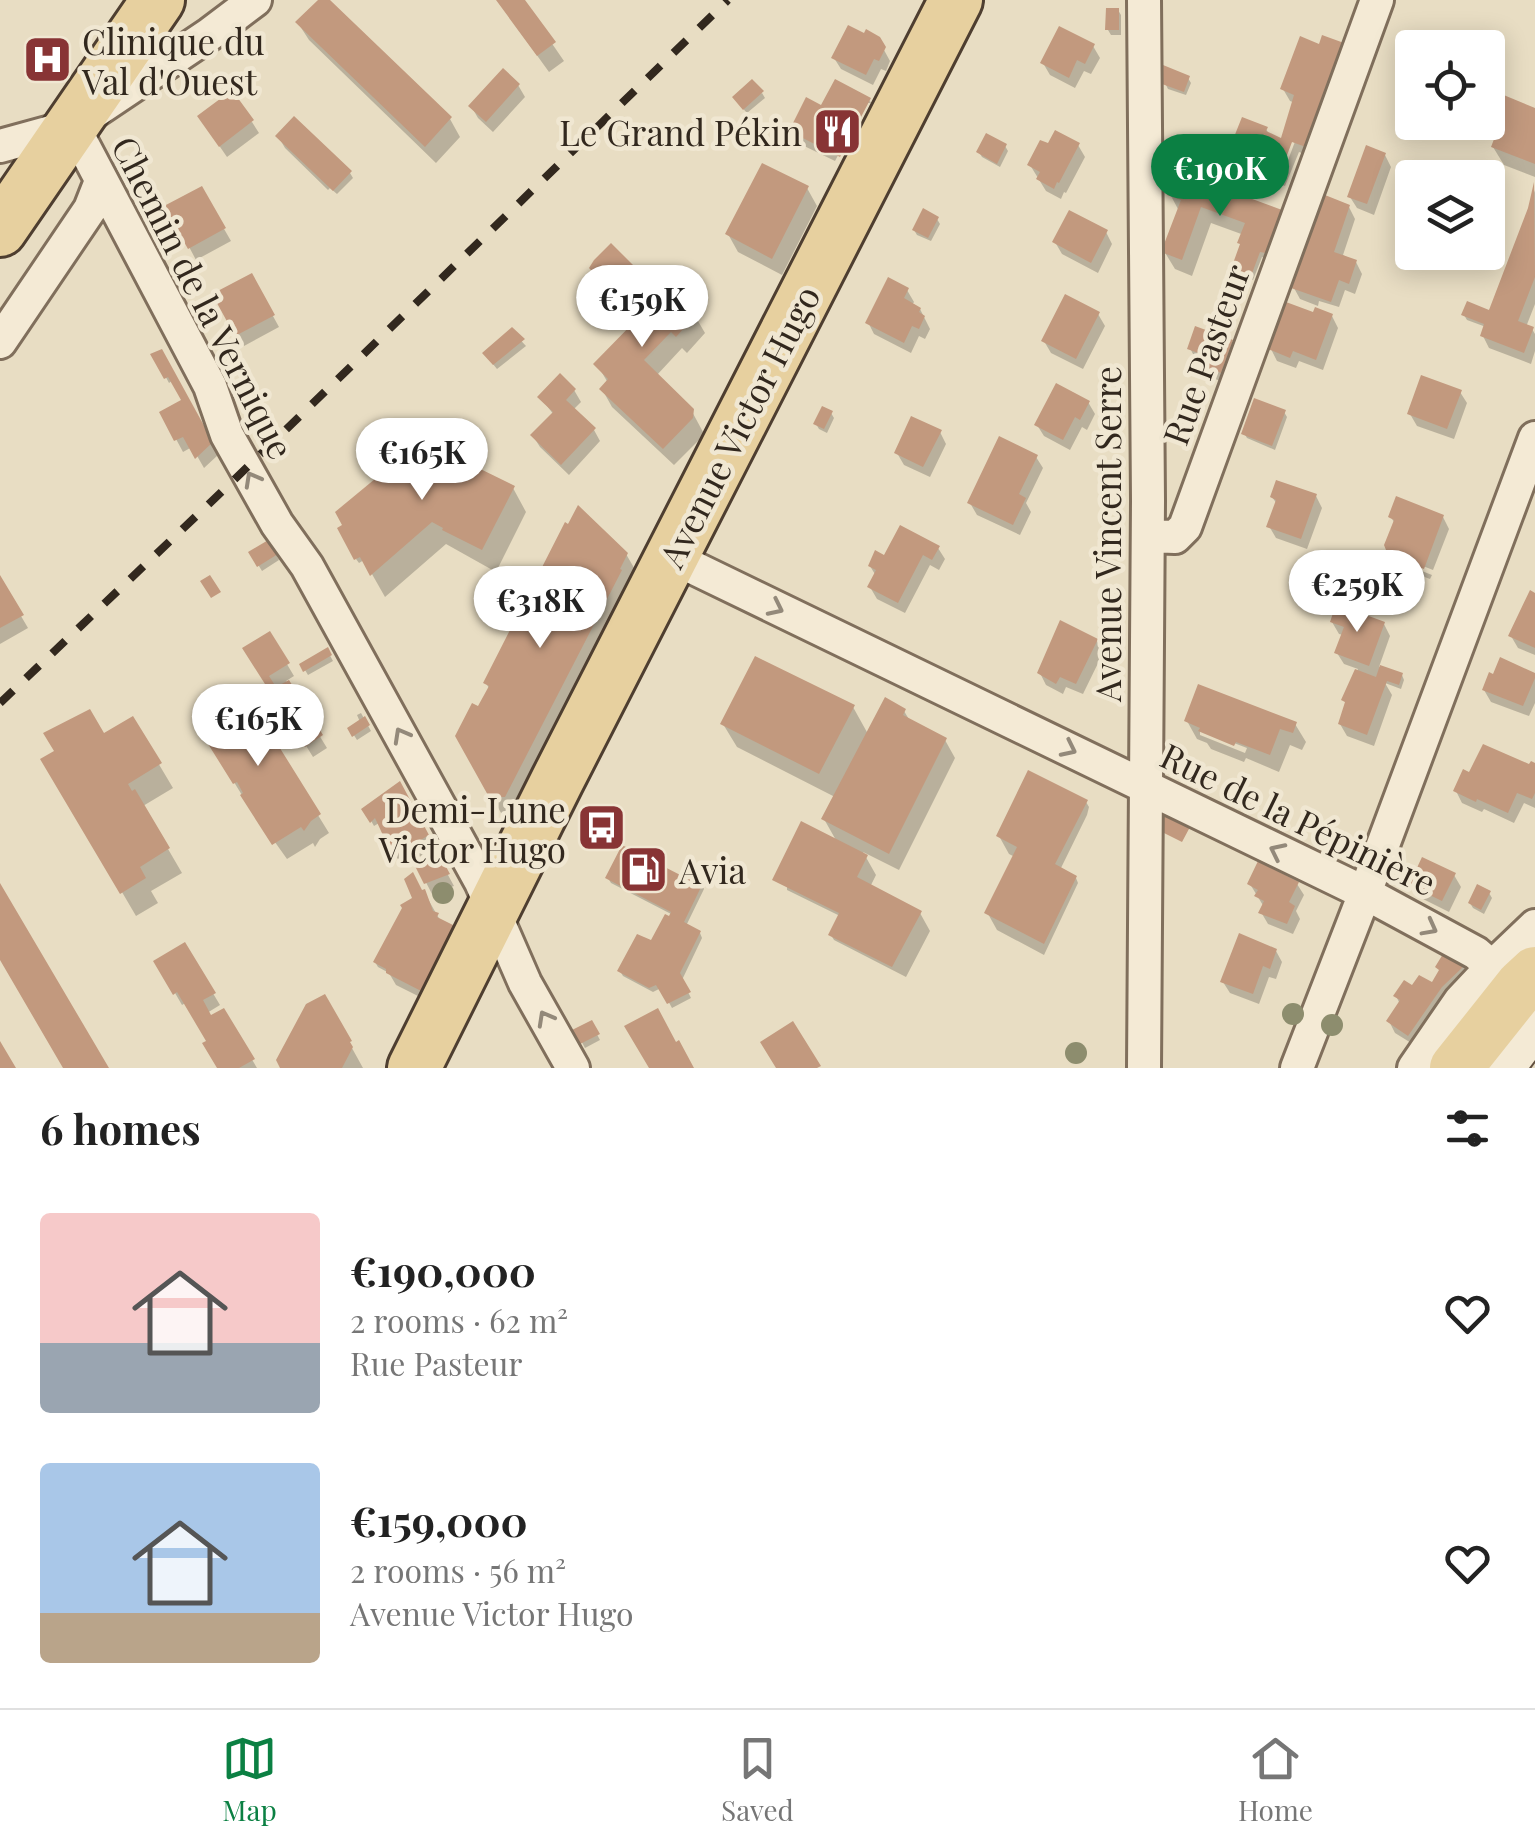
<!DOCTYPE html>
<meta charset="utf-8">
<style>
:root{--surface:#fff;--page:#f6f6f6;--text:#222;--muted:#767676;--line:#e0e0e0;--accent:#0b8043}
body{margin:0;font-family:"Playfair Display",serif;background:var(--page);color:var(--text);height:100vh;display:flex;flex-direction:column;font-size:38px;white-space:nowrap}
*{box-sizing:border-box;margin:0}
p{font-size:32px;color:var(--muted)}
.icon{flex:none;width:55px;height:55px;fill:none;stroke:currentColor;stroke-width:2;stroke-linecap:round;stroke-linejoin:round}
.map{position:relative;height:1068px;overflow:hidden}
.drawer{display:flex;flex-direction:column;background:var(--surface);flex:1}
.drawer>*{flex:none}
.buttons{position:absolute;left:1395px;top:30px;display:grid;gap:20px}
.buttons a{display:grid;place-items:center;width:110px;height:110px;border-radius:10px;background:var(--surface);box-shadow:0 5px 25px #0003;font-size:50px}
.price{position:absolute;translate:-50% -85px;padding:0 22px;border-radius:35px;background:#fff;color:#222;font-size:32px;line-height:65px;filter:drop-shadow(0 2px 5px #0008)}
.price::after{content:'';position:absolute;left:50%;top:60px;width:30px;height:22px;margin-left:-15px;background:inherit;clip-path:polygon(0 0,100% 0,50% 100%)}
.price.on{background:var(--accent);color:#fff}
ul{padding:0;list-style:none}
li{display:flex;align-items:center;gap:30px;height:250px;padding:0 40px}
li span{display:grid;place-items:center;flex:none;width:280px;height:200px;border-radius:10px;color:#555}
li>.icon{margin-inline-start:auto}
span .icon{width:120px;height:120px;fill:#fffc;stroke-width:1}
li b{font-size:42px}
h2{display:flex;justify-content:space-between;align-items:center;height:120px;padding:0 40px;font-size:42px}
.dock{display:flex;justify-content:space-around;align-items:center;height:140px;border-top:2px solid var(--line);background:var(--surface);font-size:28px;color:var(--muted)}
.dock a{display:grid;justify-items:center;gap:5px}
.dock .on{color:var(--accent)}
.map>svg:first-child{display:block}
.water{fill:#a5bbb5;stroke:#6d8881;stroke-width:2.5}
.shadow{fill:#0003;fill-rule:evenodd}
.building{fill:#c2997e}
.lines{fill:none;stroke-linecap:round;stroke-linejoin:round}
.minor-casing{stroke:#806f5c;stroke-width:38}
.secondary-casing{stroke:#62503f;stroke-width:52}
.primary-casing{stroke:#4e3e30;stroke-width:58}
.minor{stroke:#f4ead5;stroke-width:32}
.secondary{stroke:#f4ead5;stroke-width:48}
.primary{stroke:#e7d09f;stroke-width:52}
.rail{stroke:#32281e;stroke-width:8;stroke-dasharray:18 18;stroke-linecap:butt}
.tree{fill:#8d8d6e}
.oneway{stroke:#93897a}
.labels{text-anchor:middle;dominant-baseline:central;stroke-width:9;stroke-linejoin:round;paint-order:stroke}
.poi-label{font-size:35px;fill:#32281e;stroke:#f0e7d2;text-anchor:start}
.street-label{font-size:35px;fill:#32281e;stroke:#f0e7d2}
</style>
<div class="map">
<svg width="1535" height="1068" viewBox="0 0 1535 1068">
<rect width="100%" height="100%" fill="#e8ddc3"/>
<path class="water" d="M1388,562l27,11 -11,29 -27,-11z"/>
<path class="shadow" d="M321,0h5l124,119 10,18 -24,26 -127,-123 -11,-17z
M497,0h25l42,61 -15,11z
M1118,10l3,5v20h-10l-3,-5z
M878,39l12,22 -4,10 -5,-2 -8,16 -32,-16 -7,-11z
M1342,45l7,12 -37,100 -13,-5 -14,34 -6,-2 20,-53 -5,-2 -20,53 -38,-14 -7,-12 37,-27 4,7 13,5 12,-38 -5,-2 -7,-12 37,-41z
M1093,46l7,12 -9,16 -7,-3 -9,17 -25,-13 -7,-12z
M1188,78l3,5 -5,12 -18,-6 -3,-6z
M518,85l7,12 -32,35 -15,-14 -7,-12z
M762,93l3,5 -18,15 -9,-10z
M1496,94l39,16v67l-31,-12 -11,-18 6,-14 -11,-19z
M869,100l2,3h-5l-31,58 -37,-18 -6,-12z
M871,103l5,8 -29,56 -7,-3z
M252,122l7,11 -32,24 -20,-29z
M278,136l72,37 3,5 -16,16 -7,-6 -2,2 -43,-42z
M1078,145l7,12 -19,36 -2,-1 -3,7 -15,-8 -16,-26z
M1005,146l3,5 -8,16 -18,-10 -3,-5z
M1385,155l6,12 -17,48 -17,-7 -7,-11z
M807,188l10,18 -35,69 -44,-23 -10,-18z
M201,189l30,52 -35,19 -28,-53z
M1535,190v114l-9,23 6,2 3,5v17l-4,13 -42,-16 -6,-12 3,-9 -19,-7 -3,-5 26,2z
M1170,194l110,18 11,18 -13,34 -16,-7 -9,23 -17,-6 -3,-6 11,-33 -33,-12 -19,53 -17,-7 -11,-18 15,-40z
M1349,207l6,12 -12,36 13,7 6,12 -7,20 -10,-4 -6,17 -20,-6 -1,5 -18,-7 -6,-11z
M937,219l3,5 -9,17 -14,-6 -3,-5z
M1106,232l6,12 -14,29 -36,-19 -7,-12z
M592,268l103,48 10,17 -18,20 -5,-5 -25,27 32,31 14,26 -1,5 -28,28 -62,-58 -10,-18 6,-6 -11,-19 40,-42 -35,-35z
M251,276l28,51 -35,19 -28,-51z
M907,290l7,12 -2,3 8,4 10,20 -5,10 -6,-3 -8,17 -37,-19 -6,-12z
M1098,314l7,12 -22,43 -32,-16 -7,-12z
M1315,315l17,1 6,12 -15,42 -24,-9 -3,7 -19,-7 -6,-12z
M512,331l14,15 -29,23 -9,-11z
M1232,342l6,12 -11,29 -12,-4 -6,-14 -13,-5 -6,-12z
M161,352l57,103 -14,13 -12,-21 -9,5 -21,-39 22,-12 -11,-21 -4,3 -15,-28z
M574,390l7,12 -8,8 21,20 6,11 -31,34 -29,-28 -7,-11 21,-21 -14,-18z
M1460,392l7,11 -13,36 -37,-13 -7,-12z
M1088,402l7,12 -8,16 -5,-3 -12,23 -26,-14 -7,-11z
M1284,412l3,5 -12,33 -28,-12 -3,-5z
M831,413l3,5 -7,15 -8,-4 -3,-5z
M940,432l6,12 -16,33 -26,-12 -7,-12z
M448,448l13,7 3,5 -1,3 50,25 13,24 -30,60 -50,-28 -61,53 -21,-37 -5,3 -3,-4z
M1036,457l7,11 -17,35 5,9 -11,23 -43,-20 -7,-12z
M1316,496l6,12 -15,41 -31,-11 -7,-12 8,-22 -5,-7z
M1391,517h52l6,12 -16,41 -43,-17 5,-29z
M269,542l10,18 -17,11 -11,-18z
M938,548l7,11 -6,11 -9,-5 -25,48 -28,-14 -7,-12 6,-11 -6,-10 15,-8z
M626,554l14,24 -122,242h-13l-47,-84 21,-26 11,-20 -4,-7z
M1394,560l38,15 -2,4 -32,-12z
M0,580l28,48 -28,16z
M1535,595v60l-17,-7 -7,-12z
M1332,622l52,2 6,12 -11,31 23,8 2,5 -3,9 -16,-6 7,12 -18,51 -27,-10 -7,-12 7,-18 -3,-6 14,-31 -14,-5 -7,-11 6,-18 -4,-1z
M269,634l25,42 -8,5 41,67 -14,9 -67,-108z
M1097,641l6,12 -20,41 -17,-7 -3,7 -17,-9 -6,-12z
M327,650l6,11 -25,14 -6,-10z
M1535,675v28l-6,13 -38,-14 -7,-12z
M244,695l85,138 -9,6 -5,8 -2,-4 -26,16 -42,-59 -24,-39z
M853,707l15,27 36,-23 6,10 35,19 10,18 -56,112 -36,-18 13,23 -6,12 50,26 10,18 -24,46 -72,-37 -3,-5 9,-19 -53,-26v-5l50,-43 -13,-23 11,-22 -98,-50 -14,-23z
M361,713l10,18 -14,9 -7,-11 10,-7 -3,-7z
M132,719l41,69 -30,18 39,67 -31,18 7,12 -22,13 -85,-145z
M1187,721l108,3 11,18 -4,8 -12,-5 -11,27 -33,-14 -2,4 -33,-13 -4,-6 -10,-4zM1200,730l47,18 -2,5 -45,-18z
M1535,765v43l-11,-5 -10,20 -30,-14 -2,3 -20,-9 -6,-12 14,-16z
M400,785l34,63 -18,11 2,4 18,-10 18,33 -22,8 -18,-35 -12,8 -23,-44 -5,3 -9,-16z
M1086,802l3,5 -2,8 -27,55 16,8 2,5 -34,72 -47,-25 -10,-18 28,-55 -6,-3 -10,-18z
M1454,875l7,12 -12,25 -30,-15 -7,-12z
M608,878l94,6 2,5 -18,37 14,7 2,5 -20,42 9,18 -19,10 -11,-20 -8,4 -30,-16 -3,-5 32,-28 21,-28 -62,-32z
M1250,884h47l7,11 -8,16 4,8 -7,15 -25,-10 -7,-12 3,-5z
M424,892l17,30 -7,82 -38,-19 -7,-12 -11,-6 -3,-5z
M1489,893l3,5 -8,16 -11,-6 -3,-5z
M184,945l36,60 -13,8 4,6 12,-8 34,57h-38l-13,-24 5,-3 -24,-39 -5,3 -25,-43z
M1276,951l6,11 -6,17 -7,-2 -10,27 -29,-11 -7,-11z
M1444,957l19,9 7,12 -54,68 -21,-13 -6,-12 11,-17 -4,-8 17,-8 20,-3 8,-12z
M591,1023l9,17 -15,8 -9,-17z
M342,1030l21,38h-80l-5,-8z"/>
<path class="building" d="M318,0h12l122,117 -27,30 -130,-125z
M496,0h29l31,42 -19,14z
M1106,8h13v22h-14z
M848,25l16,8 2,-4 14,8 6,10 -7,14 -5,-2 -8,16 -35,-17z
M1059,26l36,18 -10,20 -8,-4 -8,18 -29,-15z
M1322,35l22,8 -38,104 -14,-5 -13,34 -53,-19 16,-40 26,10 -2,4 15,7 13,-43 -14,-6 20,-53 19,8z
M1163,65l27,11 -6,16 -22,-8z
M503,68l17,16 -34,38 -18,-16z
M752,79l12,12 -21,19 -11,-13z
M835,79l36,19 -31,59 -51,-26 17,-34 15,8z
M232,90l22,30 -35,27 -22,-31z
M1494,91l41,17v56l-44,-17 10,-26 -13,-5v-7z
M294,116l58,55 -19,20 -58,-55z
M1055,130l25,13 -21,40 -2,-1 -3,7 -18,-10 4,-7 -13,-7 13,-25 8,3z
M986,133l21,11 -10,20 -21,-12z
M1366,145l20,8 -19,51 -20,-7z
M762,163l47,23 -37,73 -47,-25z
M1176,171l106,39 -16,43 -6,-1 -9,24 -20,-7 9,-25 -3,-1 8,-20 -44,-16 -19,53 -21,-8 20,-52 -14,-5z
M1534,182l1,95 -17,44 16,6 -10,26 -44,-17 4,-12 -23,-9 6,-14 22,9 39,-102z
M202,186l24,42 -38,21 -24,-43z
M1325,195l25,10 -16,47 23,8 -8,24 -10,-4 -8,22 -40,-14z
M923,208l16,9 -11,21 -16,-8z
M1069,210l39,20 -17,33 -39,-21z
M611,243l60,60 7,-8 19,19 -21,23 -5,-5 -27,28 50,49 -1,9 -30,31 -64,-60 9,-10 -15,-15 45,-46 -49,-50 5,-8z
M252,273l23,42 -40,21 -23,-42z
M888,277l21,11 -5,10 17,10 -2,4 6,4 -6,13 -7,-3 -8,17 -39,-20z
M1065,294l35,18 -24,47 -35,-18z
M1286,302l27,10 2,-5 18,7 -17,46 -23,-9 -3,7 -22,-9z
M1195,326l38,14 -12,33 -15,-6 4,-10 -23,-8z
M512,327l13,12 -32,26 -11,-12z
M162,349l51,93 -18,17 -12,-22 -9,4 -15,-29 22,-12 -13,-23 -4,2 -14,-25z
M560,373l16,16 -10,11 30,28 -35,37 -31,-30 23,-23 -16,-15z
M1421,375l41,15 -15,39 -40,-15z
M1056,383l34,18 -10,19 -5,-3 -12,23 -29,-15z
M1254,398l32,12 -14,36 -31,-12z
M822,406l11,5 -9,18 -11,-5z
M911,416l31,14 -19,37 -29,-14z
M436,429l13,17 14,7 -3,6 55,27 -33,64 -40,-20 1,-2 -11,-6 -62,54 -10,-19 -6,3 -17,-32 5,-3 -7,-13 46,-38 1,2 12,-10 -1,-2z
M999,436l39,19 -19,39 7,4 -13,27 -46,-22z
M1276,480l41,14 -16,45 -35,-12 10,-27 -6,-3z
M1396,496l48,19 -20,54 -36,-14 -4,-10 10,-25 -6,-3z
M578,505l50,48 -8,16 2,1 -117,227h-16l-34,-61 17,-33 6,3 11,-20 -6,-3 82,-161 3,2z
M900,525l40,21 -8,14 -9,-5 -25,48 -31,-16 9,-17 -8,-4 7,-16 9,5z
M270,539l8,15 -21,13 -9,-15z
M0,575l24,40 -24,13z
M210,575l11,17 -10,6 -11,-17z
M1530,590l5,3v55l-27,-12z
M1336,604l49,18 -16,44 -35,-13 10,-26 -14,-5z
M1060,620l38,19 -22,45 -16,-7 -4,7 -19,-11z
M270,631l20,32 -21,13 7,11 13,-7 34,55 -18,12 -63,-99z
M328,647l4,8 -29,17 -4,-8z
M755,656l100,49 -36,69 -99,-50z
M1500,657l35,16v5l-12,28 -41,-16 7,-18 4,2z
M1380,665l23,8 -4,12 -12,-4 -20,54 -29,-11 7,-22 -4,-2 14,-31 21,8z
M1198,684l99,38 -4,11 -13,-4 -10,26 -34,-13 -2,4 -36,-15 2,-3 -16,-7z
M245,692l76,122 -10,7 -7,10 -3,-4 -29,18 -32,-50 3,-2 -6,-11 -4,2 -38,-61z
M885,697l21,12 -3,6 44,23 -58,116 -68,-35z
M90,709l14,24 29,-17 29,47 -34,21 4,7 3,-2 35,59 -30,19 6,11 -26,16 -80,-135 14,-8 -11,-18z
M365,716l5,9 -18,12 -5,-9z
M1483,744l46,20 2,-3 4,2v30l-3,6 -15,-6 -9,20 -31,-14 -1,3 -23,-11 10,-22 6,3z
M1028,770l60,30 -33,64 22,12 -33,68 -60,-31 33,-66 -21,-11z
M400,781l29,54 -36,22 -18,-39 -5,5 -9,-14z
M1164,814l26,13 -8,15 -22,-11 1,-16z
M801,821l67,34 -11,22 65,34 -30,56 -64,-32 11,-22 -67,-33z
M622,845l66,34 2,-3 13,7 -19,39 17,9 -21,42 11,19 -24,12 -11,-19 -7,3 -32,-17 20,-37 14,6 14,-26 4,2 2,-4 -66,-34z
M437,850l13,24 -26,10 -11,-22z
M1422,857l34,16 -14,28 -33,-16z
M1258,861l41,21 -10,20 6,4 -8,18 -29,-11 6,-12 -10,-5 4,-6 -11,-6z
M413,872l9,18 3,-1 8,22 6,2 -2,4 24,12 -34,65 -41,-21v-4l-13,-7 29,-54 -2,-3 12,-7 -8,-19z
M0,883l109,185h-46l-63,-108z
M1477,884l14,7 -10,19 -13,-7z
M1239,933l38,16 -7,20 -7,-3 -10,28 -33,-12z
M185,942l31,51 -13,7 8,15 13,-7 31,51 -16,9h-22l-15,-25 4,-2 -29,-49 -4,3 -20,-34z
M1443,954l22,11 -23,22 -34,49 -22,-15 14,-21 -7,-4 11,-16 8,5 7,-10 13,7 7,-12 -4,-3z
M325,994l27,47 -2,1 3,5 -11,21h-62l-4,-8 30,-56z
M658,1008l18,34 3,-2 15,28h-45l-25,-42z
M592,1020l8,14 -20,10 -8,-14z
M793,1021l28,45 -4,2h-41l-16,-26z
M0,1041l16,27h-16z"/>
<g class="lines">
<defs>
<path id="minor" d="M73,126l137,260 17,49 50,89 30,42 174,316 44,101 48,85
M0,146l73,-20 137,-92 45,-34
M0,342l90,-133 11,-28
M1148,536l27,1 10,-10 192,-527
M688,565l677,328 111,60 16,14
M1144,1068l4,-567 -4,-501
M1297,1068l68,-175 170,-455
M1414,1068l46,-67 32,-34 43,-41"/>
<path id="secondary" d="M1499,1068l36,-48"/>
<path id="primary" d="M0,230l158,-230
M414,1068l143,-287 399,-781
M1456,1068l66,-83 13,-12"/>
</defs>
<use href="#minor" class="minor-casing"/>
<use href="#secondary" class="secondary-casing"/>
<use href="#primary" class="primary-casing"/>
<use href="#minor" class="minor"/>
<use href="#secondary" class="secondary"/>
<use href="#primary" class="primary"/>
<path class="rail" d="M0,703l233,-222 495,-481"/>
</g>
<g class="tree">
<circle cx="443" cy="893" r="11"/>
<circle cx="1293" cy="1014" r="11"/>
<circle cx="1332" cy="1025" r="11"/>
<circle cx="1076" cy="1053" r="11"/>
</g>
<defs><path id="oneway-chevron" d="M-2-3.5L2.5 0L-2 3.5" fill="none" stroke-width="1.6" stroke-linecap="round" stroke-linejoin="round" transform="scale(2.5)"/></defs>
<g class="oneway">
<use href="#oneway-chevron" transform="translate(252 479) rotate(-119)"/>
<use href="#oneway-chevron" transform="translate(776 608) rotate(26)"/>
<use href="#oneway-chevron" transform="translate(401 735) rotate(-119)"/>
<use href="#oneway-chevron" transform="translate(1069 749) rotate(26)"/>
<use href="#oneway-chevron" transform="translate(1277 851) rotate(-154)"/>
<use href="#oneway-chevron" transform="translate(1430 928) rotate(28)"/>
<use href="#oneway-chevron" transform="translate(545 1018) rotate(-119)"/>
</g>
<defs>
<symbol id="hospital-square" viewBox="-11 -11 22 22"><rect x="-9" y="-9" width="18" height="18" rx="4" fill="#883435" stroke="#f0e7d2"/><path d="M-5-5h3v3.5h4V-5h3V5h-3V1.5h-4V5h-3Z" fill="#fff"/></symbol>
<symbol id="restaurant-square" viewBox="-11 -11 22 22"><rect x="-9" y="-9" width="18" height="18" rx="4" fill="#883435" stroke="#f0e7d2"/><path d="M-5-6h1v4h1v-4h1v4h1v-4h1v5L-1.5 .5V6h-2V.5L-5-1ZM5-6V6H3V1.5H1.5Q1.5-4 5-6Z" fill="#fff"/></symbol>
<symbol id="bus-square" viewBox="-11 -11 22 22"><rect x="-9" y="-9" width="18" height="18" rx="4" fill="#883435" stroke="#f0e7d2"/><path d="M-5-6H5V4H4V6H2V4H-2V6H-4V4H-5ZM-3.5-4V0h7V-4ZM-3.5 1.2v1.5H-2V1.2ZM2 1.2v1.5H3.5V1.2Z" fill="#fff"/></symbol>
<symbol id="fuel-square" viewBox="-11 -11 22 22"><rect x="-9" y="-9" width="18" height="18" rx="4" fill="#883435" stroke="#f0e7d2"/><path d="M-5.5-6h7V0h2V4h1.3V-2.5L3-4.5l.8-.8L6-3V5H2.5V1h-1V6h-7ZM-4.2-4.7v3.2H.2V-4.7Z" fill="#fff"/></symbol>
</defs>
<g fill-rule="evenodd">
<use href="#hospital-square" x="20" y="32" width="55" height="55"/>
<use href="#restaurant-square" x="810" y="104" width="55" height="55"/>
<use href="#bus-square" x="574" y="800" width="55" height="55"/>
<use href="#fuel-square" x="616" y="842" width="55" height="55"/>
</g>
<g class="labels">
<g class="poi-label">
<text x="82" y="40">Clinique du<tspan x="82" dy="40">Val d'Ouest</tspan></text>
<text x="802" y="131" text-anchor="end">Le Grand Pékin</text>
<text x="566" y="808" text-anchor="end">Demi-Lune<tspan x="566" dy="40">Victor Hugo</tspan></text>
<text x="679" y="869">Avia</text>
</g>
<g class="street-label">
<text transform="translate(204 297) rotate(63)">Chemin de la Vernique</text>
<text transform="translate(1205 354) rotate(-70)">Rue Pasteur</text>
<text transform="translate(738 426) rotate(-63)">Avenue Victor Hugo</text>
<text transform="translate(1106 534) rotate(-90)">Avenue Vincent Serre</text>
<text transform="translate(1299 818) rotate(26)">Rue de la Pépinière</text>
</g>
</g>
</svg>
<div class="buttons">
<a><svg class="icon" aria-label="locate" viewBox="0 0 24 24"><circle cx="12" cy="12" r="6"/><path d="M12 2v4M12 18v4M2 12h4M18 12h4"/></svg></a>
<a><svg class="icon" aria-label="layers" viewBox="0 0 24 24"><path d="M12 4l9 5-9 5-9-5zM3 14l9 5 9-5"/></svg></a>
</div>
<b class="price on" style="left:1220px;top:219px">€190K</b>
<b class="price" style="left:642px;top:350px">€159K</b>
<b class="price" style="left:422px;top:503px">€165K</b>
<b class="price" style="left:1357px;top:635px">€259K</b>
<b class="price" style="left:540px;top:651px">€318K</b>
<b class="price" style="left:258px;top:769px">€165K</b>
</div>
<section class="drawer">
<h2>6 homes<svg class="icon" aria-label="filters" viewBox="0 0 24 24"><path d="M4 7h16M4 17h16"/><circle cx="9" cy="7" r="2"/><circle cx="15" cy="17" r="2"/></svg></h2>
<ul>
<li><span style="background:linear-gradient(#f6c9c9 65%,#9aa5b1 0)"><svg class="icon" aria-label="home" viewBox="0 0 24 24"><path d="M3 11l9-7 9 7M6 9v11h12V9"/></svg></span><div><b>€190,000</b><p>2 rooms · 62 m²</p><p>Rue Pasteur</p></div><svg class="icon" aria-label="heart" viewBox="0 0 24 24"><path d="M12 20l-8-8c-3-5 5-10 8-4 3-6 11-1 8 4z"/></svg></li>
<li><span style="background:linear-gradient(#a9c7e8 75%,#b9a48a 0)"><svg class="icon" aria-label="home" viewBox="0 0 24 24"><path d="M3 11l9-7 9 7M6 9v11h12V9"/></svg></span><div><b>€159,000</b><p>2 rooms · 56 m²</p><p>Avenue Victor Hugo</p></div><svg class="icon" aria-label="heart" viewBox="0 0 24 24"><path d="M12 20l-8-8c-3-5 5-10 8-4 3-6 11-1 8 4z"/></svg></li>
</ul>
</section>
<nav class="dock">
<a class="on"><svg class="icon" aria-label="map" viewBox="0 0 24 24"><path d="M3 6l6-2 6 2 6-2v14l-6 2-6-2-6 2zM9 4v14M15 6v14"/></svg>Map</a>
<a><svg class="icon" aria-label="saved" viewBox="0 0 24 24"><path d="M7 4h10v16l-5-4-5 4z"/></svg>Saved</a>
<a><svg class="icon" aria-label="home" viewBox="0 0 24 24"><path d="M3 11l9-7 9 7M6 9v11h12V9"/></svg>Home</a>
</nav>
